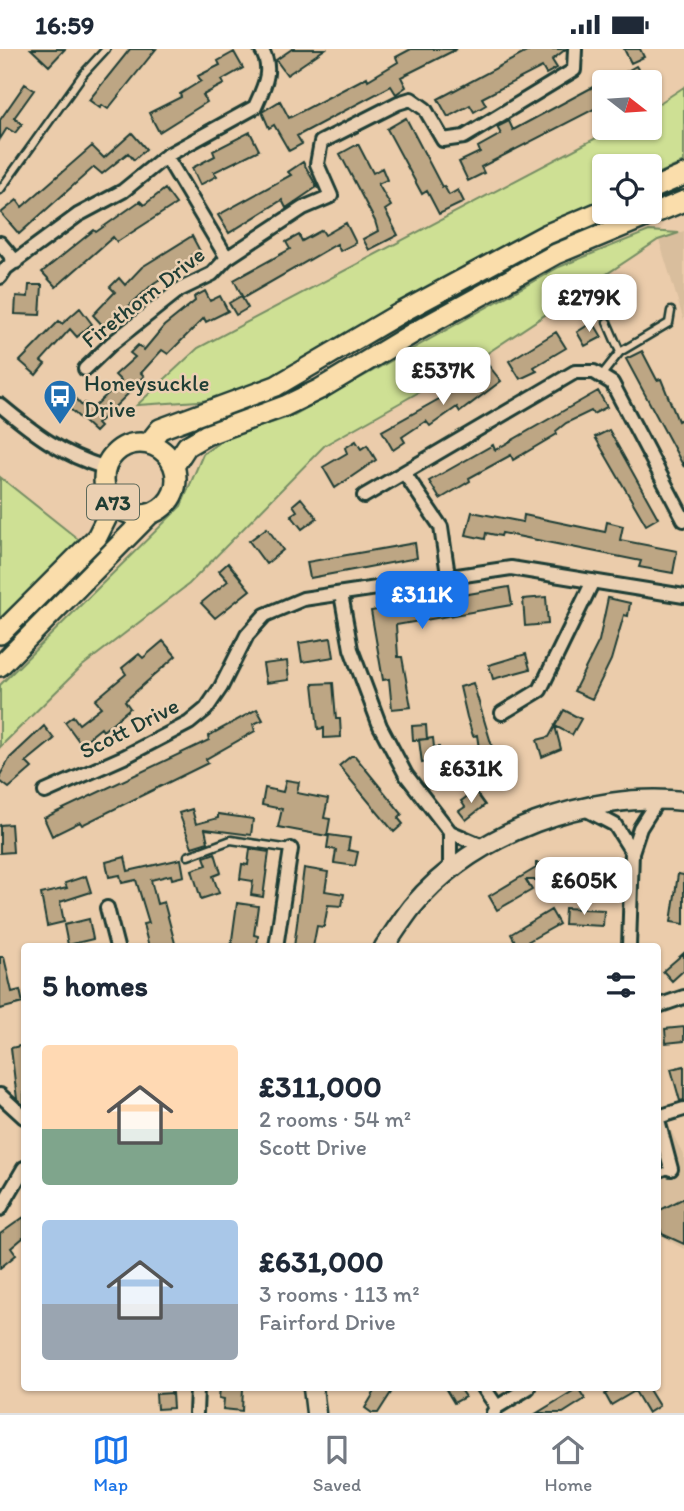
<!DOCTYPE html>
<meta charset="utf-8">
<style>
:root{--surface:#fff;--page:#f2f2f3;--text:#1f2937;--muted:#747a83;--line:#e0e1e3;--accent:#1a73e8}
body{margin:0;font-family:Itim,sans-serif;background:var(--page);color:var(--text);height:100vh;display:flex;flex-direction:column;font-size:26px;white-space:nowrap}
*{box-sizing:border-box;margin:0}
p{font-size:23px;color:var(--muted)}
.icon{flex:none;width:38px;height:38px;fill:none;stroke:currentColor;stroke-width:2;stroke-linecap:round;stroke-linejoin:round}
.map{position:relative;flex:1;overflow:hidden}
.sheet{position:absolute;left:21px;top:894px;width:640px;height:448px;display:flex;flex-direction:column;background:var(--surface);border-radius:7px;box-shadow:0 2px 5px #0004}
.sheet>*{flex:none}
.needle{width:46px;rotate:107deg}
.buttons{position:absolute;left:592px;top:21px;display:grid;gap:14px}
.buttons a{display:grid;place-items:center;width:70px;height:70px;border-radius:7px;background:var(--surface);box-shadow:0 2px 5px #0004;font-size:35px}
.price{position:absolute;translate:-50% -60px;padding:0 16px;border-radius:14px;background:#fff;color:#222;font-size:23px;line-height:46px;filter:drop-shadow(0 2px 4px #0008)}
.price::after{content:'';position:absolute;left:50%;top:42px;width:21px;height:16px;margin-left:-10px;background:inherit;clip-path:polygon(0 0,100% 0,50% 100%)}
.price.selected{background:var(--accent);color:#fff}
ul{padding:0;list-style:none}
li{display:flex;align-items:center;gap:21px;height:175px;padding:0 21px}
li span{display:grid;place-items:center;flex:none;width:196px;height:140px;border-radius:7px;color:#555}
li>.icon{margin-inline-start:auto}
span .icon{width:84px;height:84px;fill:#fffc;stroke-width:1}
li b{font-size:30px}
h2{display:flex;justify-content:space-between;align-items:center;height:84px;padding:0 21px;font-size:30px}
.status{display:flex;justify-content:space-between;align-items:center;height:49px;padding:0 35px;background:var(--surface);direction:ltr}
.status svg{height:19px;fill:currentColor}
.tabs{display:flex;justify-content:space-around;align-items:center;height:98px;border-top:2px solid var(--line);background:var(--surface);font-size:19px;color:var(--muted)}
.tabs a{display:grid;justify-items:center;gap:4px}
.tabs .selected{color:var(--accent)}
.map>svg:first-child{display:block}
.built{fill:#d9be9d}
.green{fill:#cee094;stroke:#768e64;stroke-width:2}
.building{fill:#bda684;stroke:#1f3d34;stroke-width:2}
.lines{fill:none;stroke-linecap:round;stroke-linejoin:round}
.lane-casing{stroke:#1f3d34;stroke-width:11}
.street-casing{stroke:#1f3d34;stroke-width:18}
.secondary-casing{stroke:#1f3d34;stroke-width:23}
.primary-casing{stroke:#1f3d34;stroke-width:24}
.lane{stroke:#ebd0b2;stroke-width:6}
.street{stroke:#ebd0b2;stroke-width:12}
.secondary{stroke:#ebd0b2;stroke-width:18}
.primary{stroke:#faddab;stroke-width:19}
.labels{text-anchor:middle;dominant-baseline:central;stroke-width:5;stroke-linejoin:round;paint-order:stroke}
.shield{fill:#ebd0b2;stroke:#5c695a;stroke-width:2}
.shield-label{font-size:21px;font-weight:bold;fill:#1f3d34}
.street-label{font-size:23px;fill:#1f3d34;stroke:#ebd0b2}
.poi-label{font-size:23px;fill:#1f3d34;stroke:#ebd0b2;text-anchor:start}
</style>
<div class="status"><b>16:59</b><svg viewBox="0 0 49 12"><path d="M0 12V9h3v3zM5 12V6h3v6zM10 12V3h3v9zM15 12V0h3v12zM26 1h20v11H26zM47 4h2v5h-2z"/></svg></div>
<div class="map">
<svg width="684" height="1364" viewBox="0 0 684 1364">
<rect width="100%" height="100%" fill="#ebccab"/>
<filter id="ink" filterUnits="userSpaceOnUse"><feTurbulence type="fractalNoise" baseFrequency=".0143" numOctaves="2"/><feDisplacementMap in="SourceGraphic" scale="14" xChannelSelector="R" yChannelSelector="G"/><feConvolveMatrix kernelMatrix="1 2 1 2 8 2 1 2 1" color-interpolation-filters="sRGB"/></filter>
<g filter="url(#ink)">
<path class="built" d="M684,182v90l-25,-81z
M658,1055l26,53v92l-18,-10 -8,-9z"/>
<path class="green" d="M684,38v75l-35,16v-12h-45v34l-100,49 -233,129 -57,22 -77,5 61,-57 417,-220h34v-18z
M649,182l30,2 -21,7 -175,116 -158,89 -136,139 -108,83 -81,80v-62l181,-179 22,-52 21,-15 68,-23 267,-149z
M0,428l83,66 -83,83z"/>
<path class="building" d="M31,0h34l-16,17z
M130,0h26l-48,60 -6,-4 -2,3 -11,-8z
M292,0h33l-38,26 -11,-15z
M411,0h46l-56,28 5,10 -10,7 -5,-8 -94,50 5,8 -13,7 -15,-26 -5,3 -7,-16 18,-11 9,17 78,-41 1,3 30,-18 -2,-5z
M532,0h34l-14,11 5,8 -11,6 -4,-7 -60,31 4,7 -12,7 -4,-7 -22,12 -10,-18z
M624,0h16l4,8 -13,6z
M234,3l9,16 -21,12 2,4 -21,11 4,7 -48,30 -10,-19 32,-16 -1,-3 21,-13 -3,-5 22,-11 -2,-4z
M636,17l10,16h-38z
M604,32v23l-123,63 3,6 -16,8 -9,-19 21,-10 -2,-5 23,-13 -4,-7 12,-6 4,9z
M25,35l9,6 -20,28 8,6 -7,9 -8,-5 -7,11v-19z
M406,69l36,69 2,-1 5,9 9,-5 6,12 -25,12 -12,-23 -5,3 -35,-65z
M250,83l9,18 -45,22 3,4 -17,9 -8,-17 23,-12 -2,-5z
M132,84l14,16 -12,11 -6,-7 -26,21 -8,-7 -75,67 -18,-21 16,-13 5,7 70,-61 12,12z
M358,95l15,29 9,-5 5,12 -9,4 13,22 -6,4 13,25 -29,15 -6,-11 15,-8 -3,-10 -35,-67z
M303,113l14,25 -31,21 -4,-8 -53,33 -11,-18 73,-40 -3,-3z
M165,140l11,15 -59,38 -4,-5 -57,50 -14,-15 52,-42 2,2 44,-31 4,4z
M346,174l10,20 -16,8 -3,-7 -94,54 -9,-18 56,-31 -4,-7 13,-7 3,6 20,-11 3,5z
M192,187l8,15 -8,4 5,10 -12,7 -4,-6 -27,17 -49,45 -12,-13 22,-23 -5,-5 9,-9 6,7 17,-18z
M29,236h13l-2,30 -25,-1 1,-18 12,1z
M205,242l5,10 10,-5 8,15 -22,11 -2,-4 -36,36 -6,-4 -21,23 3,3 -17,15 2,2 -32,31 3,3 -5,5 -27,-25 -8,7 -12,-14 16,-14 18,20 3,-3 7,6 29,-28 -6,-6 20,-18 -5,-4 8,-8 6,5 20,-24 31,-25 -1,-4z
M241,247l7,12 -12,7 -7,-12z
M80,259l12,16 -15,13 -7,-8 -29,32 4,3 -9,11 -16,-14 39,-40 3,3z
M593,273l9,15 -17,9 -8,-14z
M556,283l10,16 -32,19 3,4 -17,8 -11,-18z
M642,302l15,29 4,-1 17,42 6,-3v49l-58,-108z
M489,317l12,15 -41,31 -3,-5 -27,19 -4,-5 -24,16 3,5 -12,8 -11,-19 82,-46z
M598,342l9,16 -14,7 -2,-3 -25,12 -10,8 1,3 -44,26 -2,-5 -42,23 1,3 -30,18 -11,-18 64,-36 2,5z
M609,381l49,88 -12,7 -51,-88z
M356,392l5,8 6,-4 9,15 -41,28 -12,-21 24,-14 -2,-5z
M301,449l16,20 -15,11 -11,-14 6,-4 -4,-6z
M472,463l51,10 1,-7 81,17 2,-10 16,4 -3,14 57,11 -4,22 -34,-6 2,-6 -139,-28 -1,3 -15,-3 -1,6 -19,-4z
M267,479l16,22 -17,14 -17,-23z
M415,494l2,15 -107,20 -3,-16z
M228,514l22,27 -35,28 -14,-15 27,-22 -9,-10z
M509,538l3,18 -116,20 2,32h4l9,50 -19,2 -3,-30 -6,1 -12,-69z
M546,548l2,27 -23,2 -2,-27z
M608,549l22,5 -2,13 -4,-1 -13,45 -19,39 -18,-8 25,-50z
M331,589l3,19 -32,5 -3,-19z
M163,592l13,15 -51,45 5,7 -27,23 -2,-3 -20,16 -16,-22 8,-6 6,8 22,-17 -6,-7 31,-26 -4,-6 17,-14 4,4z
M526,605l4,15 -37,10 -4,-14z
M287,612l2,19 -23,3 -3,-19z
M333,634l3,36h4l1,18 -17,1v-10l-6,1 -5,-45z
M473,634l18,60 3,17 -13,2 -4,-27 -4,1 -6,-19 -7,-30z
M257,660l6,11 -10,4 2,7 -49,28 2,4 -126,62 -2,-3 -28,14 -8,-18 165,-78 -1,-4z
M564,661l17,9 -9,16 -17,-9 6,23 -19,8 -5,-17 12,-3z
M426,676l1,14 -14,1 -1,-14z
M44,677l10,13 -28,23 6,6 -23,20 -9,-7v-6l10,-17z
M433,689l1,9h5l2,13 -19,3 -3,-23z
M351,707h4l47,58 -4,4 5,6 -9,8 -55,-66z
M444,713l7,20 -14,3 -5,-21z
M286,731l13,2 -2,11 31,6 -4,19 6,1 -3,17 -49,-9 4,-18 -20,-4 3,-17 18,4z
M475,742l10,14 -19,15 -7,-9 6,-4 -4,-6z
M192,760l4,15 22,-6v-4l35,5 -2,16 -46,-6 3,13 -16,5 -13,-34z
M11,775l2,28 -13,1v-28z
M329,786l21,3 -2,12 10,2 -3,14 -21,-3 2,-13 -9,-2z
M250,800l19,3 -6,45 -12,-2 2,-14 -13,-2 2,-15 6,1z
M215,804l6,20 -8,3 6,17 -18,6 -9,-29 15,-5 -3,-8z
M125,808l3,14 53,-12 3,17 -12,3 -1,-4 -20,5 6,24 7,-2 12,45h-27l-6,-23 6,-1 -13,-43 -14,3 -2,-8 -11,2 -3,-15z
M536,814l79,1v16h-89l6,10 -35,20 -8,-14 47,-28z
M304,819l24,4 -3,19 19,3 -2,12 -14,-1 -4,22 -7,-1 -4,21h-19z
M678,825l6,1v49l-13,-2z
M86,827l5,16 -31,10 4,20 -17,4 -6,-32 26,-6 -2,-5z
M237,854l21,3 -4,29 4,1 -1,11h-26z
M565,859l39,2 -1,16 -39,-2z
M551,861l8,14 -41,23 -7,-13z
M89,870l4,20 -25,6 -4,-20z
M684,904v17l-12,11 -9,-10z
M0,908h4l8,35 8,-2 3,13 -23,6z
M684,978v14l-18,2 -1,-14z
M24,996v61l-7,-7 -6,-51z
M684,1017v34l-4,1 -9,-32z
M684,1149v46l-22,-10 -4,-12v-11z
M24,1168v20l-13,11 5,7 -16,13v-34z
M220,1339h23l-1,23 -19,-2 1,-10 -5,-1z
M377,1339h17l-16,25h-6l-7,-5z
M445,1339h14l6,9 -11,6z
M578,1339l7,11 -22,14h-26z
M615,1339h33l11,18 -11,7 -13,-22 -24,14 -6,-11z
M172,1344l1,15 -16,1 -1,-15z"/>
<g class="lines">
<defs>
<path id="lane" d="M0,141l84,-117 22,-24
M607,273l13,30
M601,327l19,-24 49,-29 2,-12
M188,807l43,-16 60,9
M658,1125l13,-5"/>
<path id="street" d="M166,107l61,102
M0,194l16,19
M0,228l6,-9 72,-53 45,-24 43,-35 89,-49c9,-20 19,-38 6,-58
M85,320l26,-25 68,-54 33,-16 15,-16 76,-50 28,-12 -14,-32 4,-22 77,-39 13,-4 14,10 18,31 21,-3 110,-67 1,-21
M0,356c36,30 61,49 106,63
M405,425l36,53 7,48
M364,447l211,-124h19l18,11 72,137
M341,545l10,55 29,77 26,49 44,57v39
M502,664l38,-23 53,-109
M45,743l79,-35 65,-34 17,-14 15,-22 26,-52 18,-20 38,-16 208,-31 173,28
M583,759l32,17 17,27
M450,783l35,15
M107,859l10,39
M276,898l15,-98
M629,898l3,-95 8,-24 19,-30
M658,957l26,-9
M0,1046l24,22
M658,1068l26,-8
M658,1071l13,49
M0,1160l24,-41
M484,1339l13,19
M196,1364l1,-25
M493,1364l4,-6 31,-19"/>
<path id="secondary" d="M384,898c9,-13 18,-27 28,-40 62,-75 177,-116 272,-106
M313,1339l3,25"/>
<path id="primary" d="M649,141l35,-15
M104 430a36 36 0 1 1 72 0a36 36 0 1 1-72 0Z
M148,395l12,-15 116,-43 126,-74 143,-77 59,-25
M174,417l13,-20 19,-11 79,-29 35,-17 95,-57 141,-78 128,-53
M0,585l97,-97 10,-20v-25
M0,617l150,-152"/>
</defs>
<use href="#lane" class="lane-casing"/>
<use href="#street" class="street-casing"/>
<use href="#secondary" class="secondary-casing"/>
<use href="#primary" class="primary-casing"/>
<use href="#lane" class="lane"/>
<use href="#street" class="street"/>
<use href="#secondary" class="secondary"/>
<use href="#primary" class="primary"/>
</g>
</g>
<defs>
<symbol id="bus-pin" viewBox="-11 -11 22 30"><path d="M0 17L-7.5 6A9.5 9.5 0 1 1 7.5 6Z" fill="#1f6fb2" stroke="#ebd0b2"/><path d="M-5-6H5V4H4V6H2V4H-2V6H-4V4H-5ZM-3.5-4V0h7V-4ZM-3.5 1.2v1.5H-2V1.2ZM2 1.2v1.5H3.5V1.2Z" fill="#fff"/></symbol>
</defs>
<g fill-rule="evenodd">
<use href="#bus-pin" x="41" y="328" width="38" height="52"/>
</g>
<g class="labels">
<rect class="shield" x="87" y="435.5" width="52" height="35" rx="5"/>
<g class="shield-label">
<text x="113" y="453">A73</text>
</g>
<g class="street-label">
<text transform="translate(143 248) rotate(-38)">Firethorn Drive</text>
<text transform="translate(129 679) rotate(-27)">Scott Drive</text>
</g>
<g class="poi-label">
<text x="84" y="334">Honeysuckle<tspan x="84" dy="26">Drive</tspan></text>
</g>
</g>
</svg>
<div class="buttons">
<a><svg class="needle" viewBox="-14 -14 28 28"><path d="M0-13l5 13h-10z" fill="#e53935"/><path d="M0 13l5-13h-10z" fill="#747a83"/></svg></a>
<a><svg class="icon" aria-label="locate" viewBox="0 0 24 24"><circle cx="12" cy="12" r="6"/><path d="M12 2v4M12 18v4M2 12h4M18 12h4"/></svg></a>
</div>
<b class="price" style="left:589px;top:285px">£279K</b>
<b class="price" style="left:443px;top:358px">£537K</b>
<b class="price selected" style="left:422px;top:582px">£311K</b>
<b class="price" style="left:471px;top:756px">£631K</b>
<b class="price" style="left:584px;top:868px">£605K</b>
<section class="sheet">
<h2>5 homes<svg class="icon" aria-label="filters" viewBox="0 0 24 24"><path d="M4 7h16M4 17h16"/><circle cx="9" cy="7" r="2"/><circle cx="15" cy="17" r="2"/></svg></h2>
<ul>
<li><span style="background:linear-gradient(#ffd9b3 60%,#7fa58c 0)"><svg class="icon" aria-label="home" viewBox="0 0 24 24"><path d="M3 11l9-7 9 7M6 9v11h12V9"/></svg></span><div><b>£311,000</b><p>2 rooms · 54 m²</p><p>Scott Drive</p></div></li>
<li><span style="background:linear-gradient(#a9c7e8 60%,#9aa5b1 0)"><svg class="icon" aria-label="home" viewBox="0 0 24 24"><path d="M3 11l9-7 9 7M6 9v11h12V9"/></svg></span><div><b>£631,000</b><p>3 rooms · 113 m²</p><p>Fairford Drive</p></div></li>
</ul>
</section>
</div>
<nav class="tabs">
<a class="selected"><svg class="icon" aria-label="map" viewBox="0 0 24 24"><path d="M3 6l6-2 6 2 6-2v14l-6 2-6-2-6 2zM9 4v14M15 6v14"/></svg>Map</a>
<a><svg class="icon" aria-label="saved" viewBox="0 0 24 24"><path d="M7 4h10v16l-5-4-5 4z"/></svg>Saved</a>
<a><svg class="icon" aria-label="home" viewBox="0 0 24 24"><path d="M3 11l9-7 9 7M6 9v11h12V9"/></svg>Home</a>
</nav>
